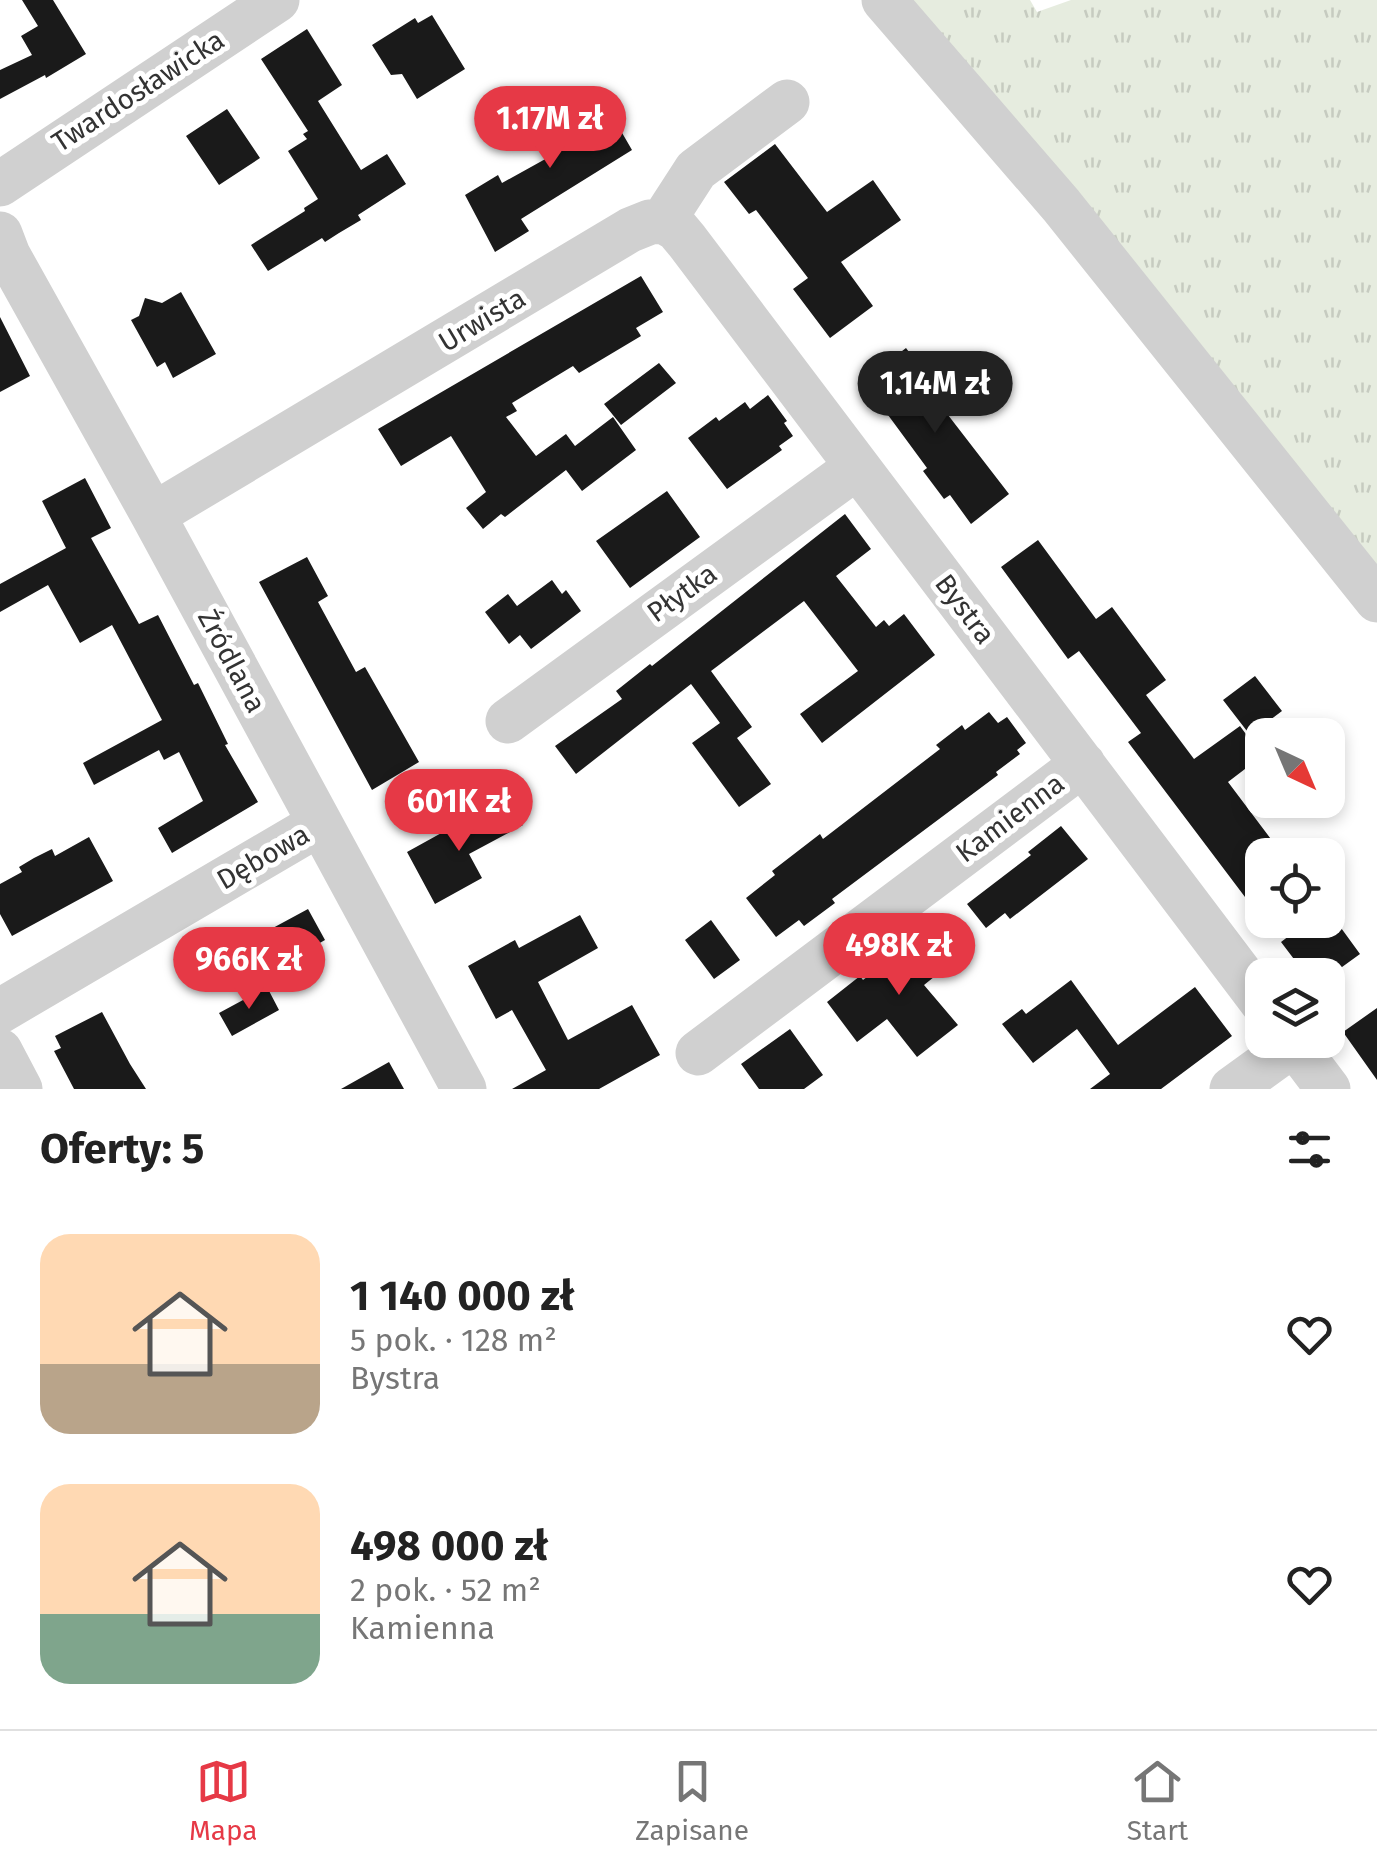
<!DOCTYPE html>
<html lang="pl">
<meta charset="utf-8">
<style>
:root{--surface:#fff;--page:#f2f2f2;--text:#222;--muted:#767676;--line:#e0e0e0;--accent:#e63946}
body{margin:0;font-family:"Fira Sans",sans-serif;background:var(--page);color:var(--text);height:100vh;display:flex;flex-direction:column;font-size:38px;white-space:nowrap}
*{box-sizing:border-box;margin:0}
p{font-size:32px;color:var(--muted)}
.icon{flex:none;width:55px;height:55px;fill:none;stroke:currentColor;stroke-width:2;stroke-linecap:round;stroke-linejoin:round}
.map{position:relative;height:1089px;overflow:hidden}
.drawer{display:flex;flex-direction:column;background:var(--surface);flex:1}
.drawer>*{flex:none}
.needle{width:65px;rotate:136deg}
.controls{position:absolute;left:1245px;top:718px;display:grid;gap:20px}
.controls a{display:grid;place-items:center;width:100px;height:100px;border-radius:20px;background:var(--surface);box-shadow:0 5px 15px #0003;font-size:50px}
.price{position:absolute;translate:-50% -85px;padding:0 22px;border-radius:35px;background:var(--accent);color:#fff;font-size:32px;line-height:65px;filter:drop-shadow(0 2px 5px #0008)}
.price::after{content:'';position:absolute;left:50%;top:60px;width:30px;height:22px;margin-left:-15px;background:inherit;clip-path:polygon(0 0,100% 0,50% 100%)}
.price.on{background:#222;color:#fff}
ul{padding:0;list-style:none}
li{display:flex;align-items:center;gap:30px;height:250px;padding:0 40px}
li span{display:grid;place-items:center;flex:none;width:280px;height:200px;border-radius:30px;color:#555}
li>.icon{margin-inline-start:auto}
span .icon{width:120px;height:120px;fill:#fffc;stroke-width:1}
li b{font-size:42px}
h2{display:flex;justify-content:space-between;align-items:center;height:120px;padding:0 40px;font-size:42px}
.tabs{display:flex;justify-content:space-around;align-items:center;height:140px;border-top:2px solid var(--line);background:var(--surface);font-size:28px;color:var(--muted)}
.tabs a{display:grid;justify-items:center;gap:5px}
.tabs .on{color:var(--accent)}
.map>svg:first-child{display:block}
.grass{fill:url(#grass-tufts)}
.building{fill:#1a1a1a}
.lines{fill:none;stroke-linecap:round;stroke-linejoin:round}
.minor{stroke:#d0d0d0;stroke-width:45}
.labels{text-anchor:middle;dominant-baseline:central;stroke-width:10;stroke-linejoin:round;paint-order:stroke}
.street-label{font-size:28px;fill:#333;stroke:#fff}
</style>
<div class="map">
<svg width="1377" height="1089" viewBox="0 0 1377 1089">
<defs>
<pattern id="grass-tufts" width="24" height="20" patternUnits="userSpaceOnUse" patternTransform="scale(2.5)"><rect width="24" height="20" fill="#e6ecdf"/><path d="M3 7l-1-3M5 7V3M7 7l1-3M15 17l-1-3M17 17v-4M19 17l1-3" fill="none" stroke="#c6cbc0"/></pattern>
</defs>
<rect width="100%" height="100%" fill="#fff"/>
<path class="grass" d="M906,0h124l7,12 34,-12h306v571z"/>
<path class="building" d="M22,0h31l33,54 -40,24 -1,-3 -45,24v-29l32,-15 -11,-19 17,-10z
M432,15l33,54 -48,30 -15,-25 -11,1 -19,-30 43,-27 3,5z
M307,29l35,56 -24,16 43,69 26,-16 19,30 -48,31 3,5 -22,13 -14,9 -3,-4 -54,33 -17,-26 54,-34 -1,-3 14,-9 -30,-48 19,-12 -4,-5 5,-3 -47,-72z
M596,88l36,62 -111,69 8,12 -34,21 -30,-57 33,-20 4,8 74,-41 -18,-32z
M227,109l33,49 -41,27 -33,-49z
M775,144l52,68 46,-32 28,40 -60,42 32,44 -43,32 -37,-49 15,-11 -52,-68 -7,4 -25,-32z
M641,276l22,36 -27,16 5,8 -62,37 -6,-7 -61,37 5,8 -11,6 30,39 30,-22 9,12 38,-29 23,33 -54,41 -16,-21 -61,47 -4,-3 -18,15 -17,-21 20,-16 -35,-56 -50,30 -23,-37z
M181,292l35,62 -43,24 -8,-16 -8,5 -26,-47 8,-4 6,-18 17,5z
M0,317l30,59 -30,16z
M906,348l37,50 -5,4 71,92 -38,30 -21,-29 -6,4 -21,-28 4,-3 -64,-87z
M659,363l17,20 -55,42 -17,-21z
M768,395l19,26 -3,2 9,13 -14,10 3,4 -55,39 -39,-51 28,-21 3,4 26,-19 5,7z
M85,478l26,50 -20,10 48,86 19,-9 36,70 4,-2 30,61 -3,1 33,57 -86,51 -14,-25 45,-27 -24,-49 -15,8 -5,-10 -65,35 -11,-22 79,-43 -50,-95 -32,18 -32,-58 -48,27v-28l66,-36 -24,-47z
M667,491l33,46 -70,51 -34,-47z
M845,514l26,35 -35,27 40,51 8,-7 5,6 15,-12 31,41 -113,88 -22,-29 58,-43 -54,-70 -93,70 41,56 -15,11 34,46 -32,23 -47,-64 28,-20 -29,-39 -115,90 -21,-28 67,-47 -6,-8 34,-27 2,2z
M1038,540l58,79 16,-12 54,73 -20,15 48,64 46,-33 22,30 -34,26 55,73h-21v29l-17,13 -117,-155 13,-9 -62,-82 -11,8 -67,-92z
M307,557l21,39 -10,6 38,70 9,-5 54,95 -47,28 -113,-208z
M552,580l10,14 4,-4 15,21 -50,38 -11,-14 -11,9 -24,-32 23,-18 9,12z
M1255,676l27,35 -32,24 -27,-35z
M989,712l9,11 9,-6 19,26 -9,7 3,4 -24,18 2,3 -166,124 3,4 -31,23 -5,-6 -23,17 -30,-39 29,-23 -3,-4 48,-37 3,5 117,-90 -4,-4 26,-20 3,5z
M508,805l15,20 -54,29 13,24 -47,26 -28,-52 47,-26 3,6z
M1061,826l27,33 -78,60 -5,-6 -19,15 -19,-24 64,-49 -3,-3z
M89,837l24,44 -101,55 -12,-22v-30l22,-12 -3,-5 15,-9 18,-9 3,7z
M308,909l17,31 -37,21 -17,-32z
M1328,910l32,44 -29,21h-25l-25,-33 29,-22h18z
M580,915l18,33 -60,34 30,58 64,-35 28,50 -61,34h-87l34,-19 -34,-60 -16,9 -28,-53 47,-26 4,8z
M711,920l29,40 -26,19 -29,-39z
M926,932l24,32 -26,21 34,40 -41,32 -30,-38 -30,23 -30,-40 33,-26 3,4z
M1071,980l47,65 77,-58 37,49 -71,53h-71l20,-15 -33,-45 -44,34 -31,-39 20,-15 4,5z
M267,987l12,23 -47,26 -13,-23z
M1377,1008v72l-34,-48z
M102,1012l28,52 16,25h-72l-20,-38 7,-3 -6,-12z
M790,1029l33,46 -19,14h-45l-18,-25z
M389,1062l15,27h-63z"/>
<g class="lines">
<path class="minor" d="M884,0l177,205 316,395
M0,184l277,-184
M663,221l14,8 10,12 575,761
M0,234l8,21 145,260 311,574
M153,515l477,-285 20,-8 13,-1 33,-51 91,-68
M508,721l349,-254
M0,1011l319,-187
M1291,1040l37,49
M0,1051l20,38
M698,1053l385,-289
M1232,1089l62,-45"/>
</g>
<g class="labels">
<g class="street-label">
<text transform="translate(138 91) rotate(-33)">Twardosławicka</text>
<text transform="translate(482 320) rotate(-31)">Urwista</text>
<text transform="translate(682 593) rotate(-36)">Płytka</text>
<text transform="translate(965 609) rotate(53)">Bystra</text>
<text transform="translate(232 661) rotate(62)">Źródlana</text>
<text transform="translate(1010 818) rotate(-37)">Kamienna</text>
<text transform="translate(263 857) rotate(-30)">Dębowa</text>
</g>
</g>
</svg>
<div class="controls">
<a><svg class="needle" viewBox="-14 -14 28 28"><path d="M0-13l5 13h-10z" fill="#e53935"/><path d="M0 13l5-13h-10z" fill="#767676"/></svg></a>
<a><svg class="icon" aria-label="locate" viewBox="0 0 24 24"><circle cx="12" cy="12" r="6"/><path d="M12 2v4M12 18v4M2 12h4M18 12h4"/></svg></a>
<a><svg class="icon" aria-label="layers" viewBox="0 0 24 24"><path d="M12 4l9 5-9 5-9-5zM3 14l9 5 9-5"/></svg></a>
</div>
<b class="price" style="left:550px;top:171px">1.17M zł</b>
<b class="price on" style="left:935px;top:436px">1.14M zł</b>
<b class="price" style="left:459px;top:854px">601K zł</b>
<b class="price" style="left:899px;top:998px">498K zł</b>
<b class="price" style="left:249px;top:1012px">966K zł</b>
</div>
<section class="drawer">
<h2>Oferty: 5<svg class="icon" aria-label="filters" viewBox="0 0 24 24"><path d="M4 7h16M4 17h16"/><circle cx="9" cy="7" r="2"/><circle cx="15" cy="17" r="2"/></svg></h2>
<ul>
<li><span style="background:linear-gradient(#ffd9b3 65%,#b9a48a 0)"><svg class="icon" aria-label="home" viewBox="0 0 24 24"><path d="M3 11l9-7 9 7M6 9v11h12V9"/></svg></span><div><b>1 140 000 zł</b><p>5 pok. · 128 m²</p><p>Bystra</p></div><svg class="icon" aria-label="heart" viewBox="0 0 24 24"><path d="M12 20l-8-8c-3-5 5-10 8-4 3-6 11-1 8 4z"/></svg></li>
<li><span style="background:linear-gradient(#ffd9b3 65%,#7fa58c 0)"><svg class="icon" aria-label="home" viewBox="0 0 24 24"><path d="M3 11l9-7 9 7M6 9v11h12V9"/></svg></span><div><b>498 000 zł</b><p>2 pok. · 52 m²</p><p>Kamienna</p></div><svg class="icon" aria-label="heart" viewBox="0 0 24 24"><path d="M12 20l-8-8c-3-5 5-10 8-4 3-6 11-1 8 4z"/></svg></li>
</ul>
</section>
<nav class="tabs">
<a class="on"><svg class="icon" aria-label="map" viewBox="0 0 24 24"><path d="M3 6l6-2 6 2 6-2v14l-6 2-6-2-6 2zM9 4v14M15 6v14"/></svg>Mapa</a>
<a><svg class="icon" aria-label="saved" viewBox="0 0 24 24"><path d="M7 4h10v16l-5-4-5 4z"/></svg>Zapisane</a>
<a><svg class="icon" aria-label="home" viewBox="0 0 24 24"><path d="M3 11l9-7 9 7M6 9v11h12V9"/></svg>Start</a>
</nav>
